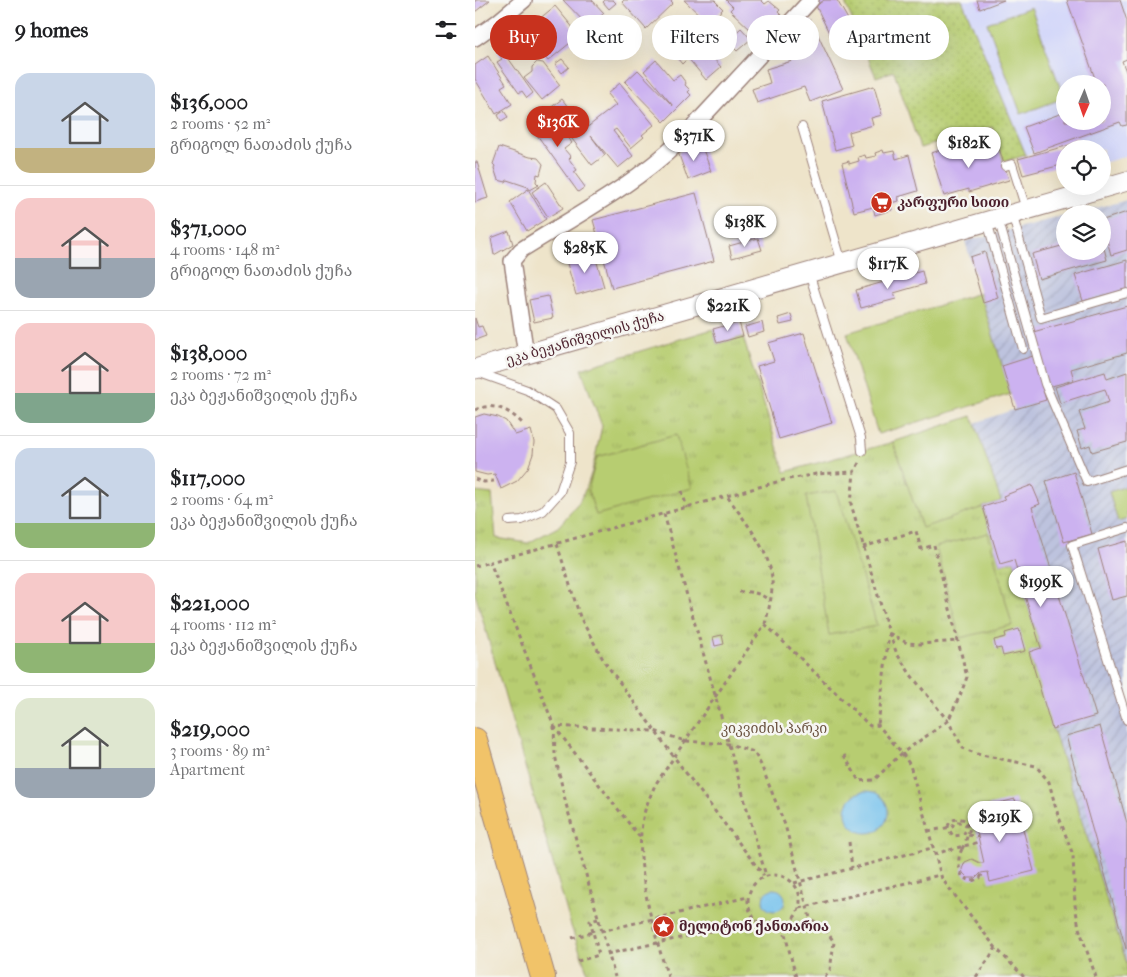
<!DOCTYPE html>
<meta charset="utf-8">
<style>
:root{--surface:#fff;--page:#f6f6f6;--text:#202124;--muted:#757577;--line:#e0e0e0;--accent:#c8321e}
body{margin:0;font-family:"IM FELL French Canon","Noto Serif Georgian",serif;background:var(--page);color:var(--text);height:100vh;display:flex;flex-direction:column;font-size:19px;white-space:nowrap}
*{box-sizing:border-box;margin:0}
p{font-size:16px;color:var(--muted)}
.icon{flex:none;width:28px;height:28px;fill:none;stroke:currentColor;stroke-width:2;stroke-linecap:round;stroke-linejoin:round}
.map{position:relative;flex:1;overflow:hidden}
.drawer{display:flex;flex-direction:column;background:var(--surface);width:475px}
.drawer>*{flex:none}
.guide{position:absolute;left:15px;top:15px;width:475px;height:45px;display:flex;gap:10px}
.needle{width:32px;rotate:182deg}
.tools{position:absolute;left:581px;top:75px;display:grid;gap:10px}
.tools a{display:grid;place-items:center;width:55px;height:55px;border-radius:50%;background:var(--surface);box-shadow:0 5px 20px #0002;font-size:25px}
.price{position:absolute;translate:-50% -42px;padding:0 11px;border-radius:18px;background:#fff;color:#222;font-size:16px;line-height:32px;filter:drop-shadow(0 1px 2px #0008)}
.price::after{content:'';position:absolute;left:50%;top:30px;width:15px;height:11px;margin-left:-8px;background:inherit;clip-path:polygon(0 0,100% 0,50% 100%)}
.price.on{background:var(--accent);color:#fff}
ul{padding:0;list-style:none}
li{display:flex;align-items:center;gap:15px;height:125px;padding:0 15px}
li+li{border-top:1px solid var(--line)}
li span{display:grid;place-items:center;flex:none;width:140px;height:100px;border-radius:15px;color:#555}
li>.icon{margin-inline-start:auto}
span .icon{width:60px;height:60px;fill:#fffc;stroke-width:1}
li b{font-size:21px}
h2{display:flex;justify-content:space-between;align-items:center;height:60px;padding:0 15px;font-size:21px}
.chip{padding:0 18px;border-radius:22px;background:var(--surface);box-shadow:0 5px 20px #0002;font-size:18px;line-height:45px}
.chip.on{background:var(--accent);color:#fff}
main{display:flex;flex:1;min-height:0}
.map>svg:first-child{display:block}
.built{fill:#d4d8f9;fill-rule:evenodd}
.industrial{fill:url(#industrial-furrows)}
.grass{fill:url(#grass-tufts);stroke:#80764e}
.garden{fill:url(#garden-dots);stroke:#80764e}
.pitch{fill:#b7cd71;stroke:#80764e}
.water{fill:#71c0ec;stroke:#5e708c}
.building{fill:#ccb2f0}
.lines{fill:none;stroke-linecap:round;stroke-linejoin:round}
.service-casing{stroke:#9c827a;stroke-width:10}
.minor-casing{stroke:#9c827a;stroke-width:18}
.tertiary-casing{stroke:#9c827a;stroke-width:21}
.primary-casing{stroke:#9c827a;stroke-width:26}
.path{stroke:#9c827a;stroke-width:3;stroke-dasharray:4 4;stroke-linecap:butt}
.service{stroke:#fff;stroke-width:8}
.minor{stroke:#fff;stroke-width:15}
.tertiary{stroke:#fff;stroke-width:19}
.primary{stroke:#f1c369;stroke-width:24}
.path-bridge{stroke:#9c827a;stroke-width:3;stroke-dasharray:4 4;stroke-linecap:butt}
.labels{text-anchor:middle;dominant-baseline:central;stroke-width:5;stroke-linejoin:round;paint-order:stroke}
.poi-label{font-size:14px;font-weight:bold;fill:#4a1f2b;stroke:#f6f6f2;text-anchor:start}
.street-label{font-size:14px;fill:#4a1f2b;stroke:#f6f6f2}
.park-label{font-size:14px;fill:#6b5340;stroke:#f6f6f2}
</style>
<main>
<section class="drawer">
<h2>9 homes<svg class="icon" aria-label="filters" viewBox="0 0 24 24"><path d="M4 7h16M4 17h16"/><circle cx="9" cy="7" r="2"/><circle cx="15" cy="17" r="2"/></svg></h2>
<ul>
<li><span style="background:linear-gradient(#c9d6e8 75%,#c2b280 0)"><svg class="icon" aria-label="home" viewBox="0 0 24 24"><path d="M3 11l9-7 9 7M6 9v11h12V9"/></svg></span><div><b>$136,000</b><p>2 rooms · 52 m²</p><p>გრიგოლ ნათაძის ქუჩა</p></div></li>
<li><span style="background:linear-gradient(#f6c9c9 60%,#9aa5b1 0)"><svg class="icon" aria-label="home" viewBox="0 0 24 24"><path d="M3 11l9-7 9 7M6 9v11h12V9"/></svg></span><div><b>$371,000</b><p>4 rooms · 148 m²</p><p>გრიგოლ ნათაძის ქუჩა</p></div></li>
<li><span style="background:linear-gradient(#f6c9c9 70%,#7fa58c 0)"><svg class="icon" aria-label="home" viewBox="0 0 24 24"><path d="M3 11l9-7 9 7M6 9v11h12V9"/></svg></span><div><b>$138,000</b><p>2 rooms · 72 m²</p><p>ეკა ბეჟანიშვილის ქუჩა</p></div></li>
<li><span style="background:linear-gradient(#c9d6e8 75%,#8fb573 0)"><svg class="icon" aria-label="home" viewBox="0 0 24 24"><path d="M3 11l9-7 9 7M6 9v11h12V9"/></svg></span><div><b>$117,000</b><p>2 rooms · 64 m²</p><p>ეკა ბეჟანიშვილის ქუჩა</p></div></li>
<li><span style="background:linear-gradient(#f6c9c9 70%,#8fb573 0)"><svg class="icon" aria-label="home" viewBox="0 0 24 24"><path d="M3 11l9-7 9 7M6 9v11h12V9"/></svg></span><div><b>$221,000</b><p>4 rooms · 112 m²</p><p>ეკა ბეჟანიშვილის ქუჩა</p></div></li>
<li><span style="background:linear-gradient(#dfe7d0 70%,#9aa5b1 0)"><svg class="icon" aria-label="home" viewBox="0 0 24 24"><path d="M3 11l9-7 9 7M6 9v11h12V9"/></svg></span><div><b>$219,000</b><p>3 rooms · 89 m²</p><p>Apartment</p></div></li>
</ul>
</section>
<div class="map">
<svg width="652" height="977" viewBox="0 0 652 977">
<defs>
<pattern id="industrial-furrows" width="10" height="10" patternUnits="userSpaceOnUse" patternTransform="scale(1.25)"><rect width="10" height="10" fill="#bdc3de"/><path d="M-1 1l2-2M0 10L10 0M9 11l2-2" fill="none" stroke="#a4a7bf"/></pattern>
<pattern id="grass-tufts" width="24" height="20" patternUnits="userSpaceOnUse" patternTransform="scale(1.25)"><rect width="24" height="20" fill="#b7cd71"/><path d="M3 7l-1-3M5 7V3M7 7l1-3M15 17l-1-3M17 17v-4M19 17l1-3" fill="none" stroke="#9fb062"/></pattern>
<pattern id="garden-dots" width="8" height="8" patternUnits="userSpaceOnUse" patternTransform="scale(1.25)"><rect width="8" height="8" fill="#b7cd71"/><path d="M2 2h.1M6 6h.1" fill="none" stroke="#9fb062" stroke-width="1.8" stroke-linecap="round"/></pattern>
</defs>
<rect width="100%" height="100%" fill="#f6f6f2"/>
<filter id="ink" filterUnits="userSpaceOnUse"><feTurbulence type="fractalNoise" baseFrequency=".02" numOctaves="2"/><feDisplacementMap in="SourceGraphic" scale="10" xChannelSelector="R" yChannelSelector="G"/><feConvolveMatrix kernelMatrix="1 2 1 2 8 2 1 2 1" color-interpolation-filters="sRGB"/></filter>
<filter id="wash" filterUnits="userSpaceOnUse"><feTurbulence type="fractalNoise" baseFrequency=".0096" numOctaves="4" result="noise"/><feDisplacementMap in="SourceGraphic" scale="20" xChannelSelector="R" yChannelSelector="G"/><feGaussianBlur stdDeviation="1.12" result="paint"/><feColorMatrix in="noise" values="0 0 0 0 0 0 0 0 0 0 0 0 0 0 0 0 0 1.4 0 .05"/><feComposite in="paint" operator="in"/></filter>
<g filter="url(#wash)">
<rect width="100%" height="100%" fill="#eee4ca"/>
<path class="built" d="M487,0h165v156l-24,7v-14h-23l-3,-12 -51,18zM590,84h38v37h-38z"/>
<path class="industrial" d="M652,200v764l-98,-312 -16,-92 -13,4 -17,-57 18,-6 -26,-78 40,-14 -50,-168 100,-25v35h38v-37h-30z"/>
<path class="grass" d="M238,329l4,15 26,-7 42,135 108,-30 29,85 61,-20 17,57 14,-4 27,88 -12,4 98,312v13h-538l-18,-51 -96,-333v-101l17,2 4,44 32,5 30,-16 20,-23 9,-18 5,-15 10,-45 -21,-57z"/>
<path class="garden" d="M369,0h118l64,155 -23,7 -11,-35 -72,21 -26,-77 -18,6z"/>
<path class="pitch" d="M556,7l33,91 -43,16 -34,-91z
M505,293l31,101 -133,40 -31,-101z
M497,416l29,85 -79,27 -29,-86z
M201,435l16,53 -96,27 -8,-25 9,-33z
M652,486v33l-9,3 -9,-30z
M361,491l41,135 -48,9 -23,-139z
M513,533l24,92 -52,13 -24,-91z"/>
<path class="water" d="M371 812a21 21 0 1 1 42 0a21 21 0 1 1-42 0Z
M288 900a11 11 0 1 1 22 0a11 11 0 1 1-22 0Z"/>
<g id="blocks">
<path class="building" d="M0,0h15l-15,12z
M88,0h29l12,13 -15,14z
M130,0h8l3,3 -7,6 -6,-7z
M149,0h46l3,3 -27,26 -24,-27z
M209,0h32l-1,1 8,8 -15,14z
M251,0h35l4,4 4,-3 11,9 -2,2 4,4 -10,10 -4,-4 -13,12 -25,-24 3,-3z
M349,0h13l17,30 -21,11 -17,-35z
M502,0h27l-24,9z
M592,0h53l7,21v38l-5,2 5,13v51l-5,1 -2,-4 -86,31 -10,-26 41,-15v9h38v-37h-6z
M80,6l20,24 6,-6 5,6 -38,31 -12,-15 -3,3 -12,-15z
M336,20l32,69 -33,13 -6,-15 -47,16 -5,-14 18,-6 -4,-14 26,-8 -4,-14 -8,-10 12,-10 6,6 2,8 7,-2 -3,-6 3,-1 -4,-9z
M266,28l10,11 -14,12 -10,-10z
M222,40l24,27 -15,13 -23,-28z
M198,43l14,16 -5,5 -14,-17z
M26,48l32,45 -6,5 -5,-7 -3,2 -22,-31 5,-3 -5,-8z
M13,56l18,28 -5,3 11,17 -16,10 -21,-35v-14z
M87,59l7,8 -7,6 -7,-9z
M181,60l17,20 7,-5 6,8 -1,2 5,5 -2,2 3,3 -27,27 -39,-40 13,-12 35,36 -29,-35z
M62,62l6,1 17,22 -18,15 -18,-22 8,-6v-5z
M145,83l34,42 -12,10 2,2 -13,11 -15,-19 -3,2 20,25 -15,12 -27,-32 14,19 -13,10 -43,-56 13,-10 23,30 31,-24 -9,-11z
M399,86l8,29 -11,3 2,7 -24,7 3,13 -17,5 -13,-49z
M29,111l4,6 -7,4 -3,-6z
M76,114l21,29 -8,6 7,8 -2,2 8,11 -3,2 11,15 -7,5 -46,-64z
M602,143l1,6h-13v15l-42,11 -5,-16z
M226,144l10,27 -23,9 -10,-28z
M483,145l4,11 36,-11 11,35 -40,12v-3l-25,7 -13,-43z
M24,147l31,10 8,1 5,6 -3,11 -3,-1 -1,8 3,3 -9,5 -2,-3 -21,-7 -1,2 -8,-2 -4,-12 1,-2 -2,-2z
M408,150l1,3 10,-2 2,8 13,-4 9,36 -20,6 1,4 -9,2 2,7 -17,5 -2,-8 -19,5 -12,-49 7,-2v3l10,-3 -1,-4 7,-2 1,3 10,-2 -1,-3z
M0,162h2l11,36 -13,4z
M71,182l17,26 -15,9 -16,-25z
M53,189l18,30 -19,12 -17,-29z
M221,193l18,68 -102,27 -19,-68z
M652,212v38l-16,5 -8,-29v-6z
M34,231l4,13 -19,11 -3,-17z
M283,238l4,12 -30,8 -3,-12z
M628,244l4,16 -68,19 -7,-25 33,-9v6h38z
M119,252l10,35 -28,8 -10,-35z
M510,252l13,46 -15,5 -13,-46z
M652,260v29l-44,12 -8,-26z
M447,271l3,13 -31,9 2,6 -35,9 -5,-18z
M73,296l5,22 -19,4 -5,-22z
M652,306v47l-56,16 3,11 -26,7 -15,-55z
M316,314l2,8 -13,3 -2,-7z
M0,318l3,9 4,-1 4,10 -11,4z
M264,322l4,14 -26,7 -4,-14z
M287,322l2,10 -16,5 -3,-10z
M329,333l28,90 -53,16 -22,-73 17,-5 -6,-18z
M558,356l13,44 -31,9 -13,-43z
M630,372l2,7 20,-7v70l-35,10 -2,-7 -8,3 -5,-17 8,-2 -6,-17 30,-10 -4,-13 -45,14 -5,-16z
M9,414l14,3 8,4 9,14 16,-5 3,12 -1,12 -5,14 -11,13 -16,8 -6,-15 -8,1 -12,-3v-55z
M599,472l18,62 -28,8 -18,-61z
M557,485l8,19 -8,3 64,209 -44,13 -23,-77 12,-4 -27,-88 -14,4 -17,-57 22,-7 -2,-4z
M652,541v55l-15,4 -14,-51z
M544,629l6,22 -22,5 -2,-8 -5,1 -2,-9 12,-3 -1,-4z
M247,635l2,9 -9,2 -2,-9z
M625,726l27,97 -1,126 -60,-213z
M540,799l19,72 -44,11 -2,-10 -7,1 -5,5h-8l-5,-5 -1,-4 3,-7 7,-3 8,4h4l-12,-53z"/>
</g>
</g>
<g filter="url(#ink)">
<use href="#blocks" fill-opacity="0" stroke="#9c827a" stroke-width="1"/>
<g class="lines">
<defs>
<path id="service" d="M327,127l40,136
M530,166l7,-2 14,45
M537,213l29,105 86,-25
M523,218l47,166 42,98 40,-13
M512,221l36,128
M334,273l52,165 1,13
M2,372l50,18 29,19 14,24v29l-10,30 -17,19 -21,9 -13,1
M652,528l-55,17 55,175"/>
<path id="minor" d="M0,38l24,-17 25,-21
M51,355l-14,-94 9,-11c54,-34 112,-64 159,-109l131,-141"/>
<path id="tertiary" d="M0,369l652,-188"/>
<path id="primary" d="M0,740l68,237"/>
</defs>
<use href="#service" class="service-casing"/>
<use href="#minor" class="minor-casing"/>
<use href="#tertiary" class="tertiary-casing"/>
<use href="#primary" class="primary-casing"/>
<path class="path" d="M0,410c19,-9 36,1 49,15
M384,463l-5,9 -3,32 38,129 -11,92
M0,479l9,3 10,-1
M207,491l5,17
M189,514l102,362
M82,544l23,73 24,44 70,96 90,119
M0,566l15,-4
M264,592c12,-1 22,1 31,9
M290,624l105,102 8,-1 24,28 8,12 32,114 54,69 28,29
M414,633l8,21 14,21 37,46 15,27 14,6 59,12 13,16 7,27 17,46 2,50 4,23 17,49
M414,633l18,10 13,1 38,-3
M79,726l1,29 11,49 49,173
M79,726l87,113
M369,755l15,26 15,-1 28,-27 46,-32 13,-28 6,-16 -33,-132 -13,4 -5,-18 -53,16
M473,826l2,-4 7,-4 9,2 4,8 -5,15
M453,831l24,-4 2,-4c5,-2 8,-1 12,2v5l-3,5 -10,1 -5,-8
M493,835l10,2
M374,842l3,26
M487,849c-5,10 -4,19 1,29l9,3 8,-3 3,-5
M459,854l45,-12
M273 901a26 26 0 1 1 52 0a26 26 0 1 1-52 0Z
M319,883l138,-35
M325,908l140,-33
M308,926l13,51
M126,931l147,-34
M118,932l-3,-11 8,-2
M97,938l21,-6 6,23 -21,6
M132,954l150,-33
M193,977c-14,-44 -36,-118 -24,-163 2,-9 7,-19 11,-29l110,-161c4,-15 8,-31 7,-46 -3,-29 -29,-59 -45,-82
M350,977l5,-7 4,-28 -7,-10 -17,-14 -25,-93 -24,-60 -7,-13 -25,-8 -44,-3 -31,-10 -100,-5 -64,-164 294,-82 32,-6 38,-2
M501,977l20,-29"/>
<use href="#service" class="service"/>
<use href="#minor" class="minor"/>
<use href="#tertiary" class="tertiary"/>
<use href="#primary" class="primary"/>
<path class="path-bridge" d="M473,828v-2
M487,849l3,-6"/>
</g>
</g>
<defs>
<symbol id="supermarket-disc" viewBox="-11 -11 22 22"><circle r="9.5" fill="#c8321e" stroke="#f6f6f2"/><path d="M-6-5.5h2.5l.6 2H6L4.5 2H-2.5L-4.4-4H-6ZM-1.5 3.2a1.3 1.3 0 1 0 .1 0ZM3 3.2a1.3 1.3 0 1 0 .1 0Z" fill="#fff"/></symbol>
<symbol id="sight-disc" viewBox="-11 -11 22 22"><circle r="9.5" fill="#c8321e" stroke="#f6f6f2"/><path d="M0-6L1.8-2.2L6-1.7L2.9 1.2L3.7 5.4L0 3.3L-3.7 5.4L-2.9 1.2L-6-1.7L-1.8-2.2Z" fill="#fff"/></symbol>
</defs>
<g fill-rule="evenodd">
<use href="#supermarket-disc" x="394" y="190" width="25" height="25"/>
<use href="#sight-disc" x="176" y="914" width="25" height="25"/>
</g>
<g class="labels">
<g class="poi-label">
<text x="422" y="202">კარფური სითი</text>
<text x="204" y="926">მელიტონ ქანთარია</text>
</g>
<g class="street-label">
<text transform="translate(110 338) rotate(-16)">ეკა ბეჟანიშვილის ქუჩა</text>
</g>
<g class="park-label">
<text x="299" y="728">კიკვიძის პარკი</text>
</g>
</g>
</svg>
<div class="tools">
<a><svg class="needle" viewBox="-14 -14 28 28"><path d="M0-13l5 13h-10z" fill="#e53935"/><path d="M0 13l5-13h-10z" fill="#757577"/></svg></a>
<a><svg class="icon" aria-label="locate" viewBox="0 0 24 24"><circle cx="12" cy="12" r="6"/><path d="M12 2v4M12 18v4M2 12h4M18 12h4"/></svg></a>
<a><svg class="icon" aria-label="layers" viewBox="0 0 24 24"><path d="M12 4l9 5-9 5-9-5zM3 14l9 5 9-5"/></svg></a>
</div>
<b class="price on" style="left:83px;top:148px">$136K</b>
<b class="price" style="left:219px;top:162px">$371K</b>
<b class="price" style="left:494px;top:169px">$182K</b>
<b class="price" style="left:270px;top:248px">$138K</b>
<b class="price" style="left:110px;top:274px">$285K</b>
<b class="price" style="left:413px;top:290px">$117K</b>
<b class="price" style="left:253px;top:332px">$221K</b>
<b class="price" style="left:566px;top:608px">$199K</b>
<b class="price" style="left:525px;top:843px">$219K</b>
<div class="guide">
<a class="chip on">Buy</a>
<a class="chip">Rent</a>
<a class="chip">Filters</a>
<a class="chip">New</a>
<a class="chip">Apartment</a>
</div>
</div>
</main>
